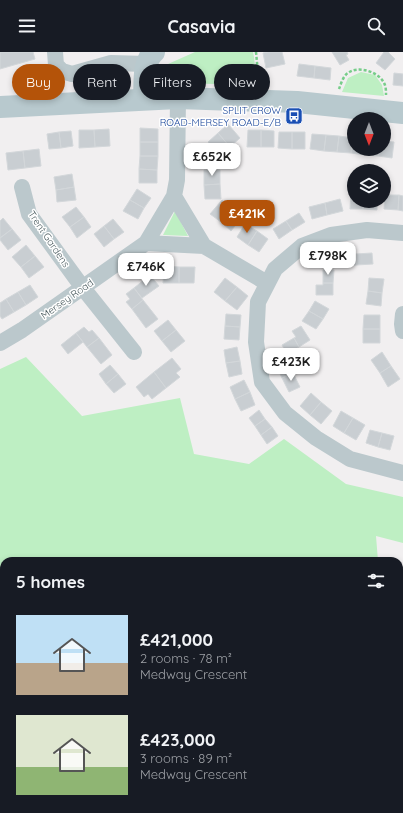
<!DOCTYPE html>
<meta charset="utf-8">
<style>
:root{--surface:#171b24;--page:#20242c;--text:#f1f3f6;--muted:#9ea1a6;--accent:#b45309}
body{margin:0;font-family:Quicksand,sans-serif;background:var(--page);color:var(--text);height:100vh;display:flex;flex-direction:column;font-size:15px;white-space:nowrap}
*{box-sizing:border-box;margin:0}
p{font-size:13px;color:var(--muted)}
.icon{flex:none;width:22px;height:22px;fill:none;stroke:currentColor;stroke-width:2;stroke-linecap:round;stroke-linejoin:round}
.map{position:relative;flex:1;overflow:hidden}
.panel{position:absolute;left:0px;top:505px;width:403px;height:256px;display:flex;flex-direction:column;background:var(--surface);border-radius:12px 12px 0 0;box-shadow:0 2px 6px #0003}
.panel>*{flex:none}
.banner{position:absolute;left:12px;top:12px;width:379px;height:36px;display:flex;gap:8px}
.needle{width:26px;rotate:180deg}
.fabs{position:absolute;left:347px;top:60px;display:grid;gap:8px}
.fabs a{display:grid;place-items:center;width:44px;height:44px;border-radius:50%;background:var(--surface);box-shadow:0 2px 6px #0003;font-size:20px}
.price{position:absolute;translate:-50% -34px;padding:0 9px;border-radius:8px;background:#fff;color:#222;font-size:13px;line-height:26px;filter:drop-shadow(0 1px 2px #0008)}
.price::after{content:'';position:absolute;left:50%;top:24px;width:12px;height:9px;margin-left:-6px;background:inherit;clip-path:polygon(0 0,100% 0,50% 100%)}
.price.active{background:var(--accent);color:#fff}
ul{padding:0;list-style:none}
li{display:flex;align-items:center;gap:12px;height:100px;padding:0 16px}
li span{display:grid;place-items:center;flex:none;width:112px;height:80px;border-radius:0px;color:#555}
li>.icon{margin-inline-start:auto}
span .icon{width:48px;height:48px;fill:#fffc;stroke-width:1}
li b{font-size:17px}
h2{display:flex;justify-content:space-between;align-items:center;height:48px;padding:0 16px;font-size:17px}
.chip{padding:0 14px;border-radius:18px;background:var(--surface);box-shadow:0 2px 6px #0003;font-size:14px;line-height:36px}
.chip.active{background:var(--accent);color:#fff}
header{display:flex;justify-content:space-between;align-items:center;height:52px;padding:0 16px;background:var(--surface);font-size:18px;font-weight:700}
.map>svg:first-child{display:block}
.green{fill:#beefc3}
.building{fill:#c9ced2;stroke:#d3d7da}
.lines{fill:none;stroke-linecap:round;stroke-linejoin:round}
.path{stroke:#76cd89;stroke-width:2.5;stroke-dasharray:3 2;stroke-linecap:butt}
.street{stroke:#bbc8cc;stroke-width:16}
.secondary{stroke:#b8c9ce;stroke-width:22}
.labels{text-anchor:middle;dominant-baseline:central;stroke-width:3;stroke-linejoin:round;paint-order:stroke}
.transit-label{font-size:10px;fill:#164399;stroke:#fff;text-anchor:end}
.street-label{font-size:10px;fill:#47585c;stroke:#fff}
</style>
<header><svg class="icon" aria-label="menu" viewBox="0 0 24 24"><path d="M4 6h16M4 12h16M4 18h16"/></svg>Casavia<svg class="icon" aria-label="search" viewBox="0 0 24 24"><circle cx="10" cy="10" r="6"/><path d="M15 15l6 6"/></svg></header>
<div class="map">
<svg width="403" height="761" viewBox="0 0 403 761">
<rect width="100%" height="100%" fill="#f1eff0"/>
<path class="green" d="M195,0h58l1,5 3,28 -84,-2c-8,-6 -8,-10 -5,-19z
M361,20l14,3 7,10 2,11 -42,-4 6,-14z
M175,159l13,25 -25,-1z
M26,305l56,59 98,-18 14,56 55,10 35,-25 62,45 57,13v46l-27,-7 2,25h-374v187l-4,-3v-376z
M399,601l4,1v140l-4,-1z"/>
<path class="building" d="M0,0h33l2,7 -35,10z
M268,0h14l3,12 -19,4 -3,-15z
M332,0h15l1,2 -2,1 3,5 -9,5z
M384,0h4l7,7 -10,11 -9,-7z
M299,12l16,2 -1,12 -17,-2z
M315,14l16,2 -1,12 -16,-2z
M394,21l9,1v12l-10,-1z
M228,72l12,14 -10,9 -12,-14z
M140,76l18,1v13h-18z
M109,77l1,17 -15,1 -1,-17z
M79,78h15l1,17 -16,1z
M248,78h13v17h-14z
M261,78l13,1v16h-13z
M71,79l2,15 -12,2 -2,-16z
M59,80l2,16 -12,1 -2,-15z
M279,80h13v17l-14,-1z
M292,80h13v17h-13z
M218,81l12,14 -10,8 -12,-13z
M312,82l14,1 -2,16 -14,-2z
M326,83l13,1 -2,16 -13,-1z
M339,84l14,2 -2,15 -14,-1z
M353,86h1v11h11v6l-14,-2z
M384,89l10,1 -2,16 -14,-2 1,-7h5z
M140,90h18v14h-18z
M39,97l2,17 -16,2 -2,-17z
M365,97h14l-1,7 -13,-1z
M23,99l2,17 -17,2 -2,-17z
M140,104h18l-1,14 -18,-1z
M139,117l18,1v13h-18z
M204,118h16v14l-16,1z
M72,122l2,13 -18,3 -2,-13z
M220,132l1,15h-16l-1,-14z
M74,135l2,13 -19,2 -1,-12z
M137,137l14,9 -7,10 -14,-8z
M351,140l3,1v8h10l-1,8h-13z
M385,143h14l-1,15 -14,-1z
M399,143l4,1v15l-5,-1z
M340,147l3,12 -16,4 -2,-12z
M130,148l14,8 -6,11 -15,-8z
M222,148l10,8 -11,14 -11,-8z
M364,149h13v9l-14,-1z
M325,151l2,12 -15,4 -3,-12z
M76,155l8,10 -14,10 -8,-10z
M232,156l10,9 -11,14 -10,-9z
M299,161l6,9 -13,8 -6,-9z
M84,165l7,10 -14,11 -7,-11z
M3,166l9,11 -12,9v-17z
M113,167l11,13 -10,7 -10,-13z
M286,169l6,9 -13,9 -6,-10z
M245,172l12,7 -9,14 -11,-8z
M104,174l10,13 -10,8 -10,-13z
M12,177l9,11 -13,10 -8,-10v-2z
M257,179l11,8 -9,13 -11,-7z
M26,193l9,11 -14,11 -9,-10z
M372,201l1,11 -17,1v-11z
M356,202v11l-16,1 -1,-11z
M35,204l9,11 -15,11 -8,-11z
M164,214l15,1v16h-16z
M179,215h16l-1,16h-15z
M323,218h11l-1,13h-10z
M150,223l9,11 -17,12 -8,-10z
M225,226l12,9 -12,14 -11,-9z
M369,226l15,1 -2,14 -14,-2z
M323,231h10v12h-17v-10h7z
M30,233l8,12 -12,8 -8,-13z
M237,235l11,9 -11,14 -12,-9z
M134,236l9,12 -11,9 -6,-7 4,-3 -4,-5z
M368,239l14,2 -1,13 -15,-2z
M18,240l8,13 -12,7 -8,-13z
M6,247l8,13 -12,7 -2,-3v-13z
M143,248l15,19 -12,9 -14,-19z
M315,249l14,8 -6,10 -14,-8z
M309,259l14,8 -7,10 -14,-8z
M226,262l15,1 -1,12 -15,-1z
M364,263h16v14h-17z
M168,268l8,10 -14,11 -8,-10z
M225,274l15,1 -1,13 -15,-1z
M301,274l9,14 -11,7 -5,-9 2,-1 -4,-6z
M84,275l5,5 3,-2 7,8 -12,9 -11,-14z
M363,277h17v14h-17z
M176,278l9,11 -14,11 -9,-11z
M76,281l7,9 -15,12 -7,-9z
M99,286l13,17 -11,9 -14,-17z
M294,286l5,9 -12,7 -5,-9z
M237,295l3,14 -14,2 -2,-13z
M382,300l9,14 -11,7 -9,-13z
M172,306l9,11 -5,4 4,4 -14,11 -12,-16z
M287,306l6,15 -11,5 -7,-15z
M240,309l2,13 -13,3 -3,-14z
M110,313l8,9 -12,10 -7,-10z
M391,314l9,13 -12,8 -8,-14z
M154,320l12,16 -14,11 -4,-5 -4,3 -8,-10z
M293,321l7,14 -11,5 -7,-14z
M118,322l8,10 -12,9 -8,-9z
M244,328l6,12 -15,7 -5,-12z
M250,340l5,13 -14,6 -6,-12z
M311,341l10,9 -11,13 -10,-9z
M321,350l11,9 -11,13 -11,-9z
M259,358l6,9 -10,7 -6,-8z
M341,359l12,7 -9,15 -11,-7z
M353,366l12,7 -9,15 -12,-7z
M265,367l7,8 -11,8 -6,-9z
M272,375l6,9 -11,8 -6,-9z
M370,378l12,3 -4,14 -12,-4z
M382,381l12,3 -4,14 -12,-3z
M399,539l4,1v17l-4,-1z
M155,757h97l-1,4h-96z
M261,757h20l22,2 -1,2h-41z"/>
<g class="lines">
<path class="path" d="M256,0l3,32
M339,37c2,-5 4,-13 9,-16 10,-8 31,-1 36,10 2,3 2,8 2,12
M399,751l4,1"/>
<path class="street" d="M55,0l1,13 6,6 10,3 39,-11 35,1
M22,135l7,27 54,74 51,64
M174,144l30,50
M403,181l-36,-3 -36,5 -29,11 -27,23 -17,33 -2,40 6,40 23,31 31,25 34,21 53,14
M146,191l58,3 63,37
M403,262l-1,10 1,7
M0,291l22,-13 124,-87 28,-47 3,-16 1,-82
M399,576h4
M0,708l4,4
M47,757l3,4
M14,761l4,-4
M384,761v-4"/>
<path class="secondary" d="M144,47c1,-14 -2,-37 10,-47
M0,55l178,-9 119,4 106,11"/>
</g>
<defs>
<symbol id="bus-square" viewBox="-11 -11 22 22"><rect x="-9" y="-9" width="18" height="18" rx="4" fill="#1a4fb4" stroke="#fff"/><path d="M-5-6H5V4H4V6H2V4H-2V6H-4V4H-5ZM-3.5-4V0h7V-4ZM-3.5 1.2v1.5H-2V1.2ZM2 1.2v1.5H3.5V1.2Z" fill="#fff"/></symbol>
</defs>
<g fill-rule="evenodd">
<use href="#bus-square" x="284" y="54" width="20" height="20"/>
</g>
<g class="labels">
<g class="transit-label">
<text x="281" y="58">SPLIT CROW<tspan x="281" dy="12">ROAD-MERSEY ROAD-E/B</tspan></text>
</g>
<g class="street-label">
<text transform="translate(49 187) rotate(56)">Trent Gardens</text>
<text transform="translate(67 247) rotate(-35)">Mersey Road</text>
</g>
</g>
</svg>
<div class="fabs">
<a><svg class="needle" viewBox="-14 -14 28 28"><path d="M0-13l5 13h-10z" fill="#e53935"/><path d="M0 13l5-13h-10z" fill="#9ea1a6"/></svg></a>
<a><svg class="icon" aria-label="layers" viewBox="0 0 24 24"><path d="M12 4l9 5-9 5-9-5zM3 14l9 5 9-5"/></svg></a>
</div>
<b class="price" style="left:212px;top:125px">£652K</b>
<b class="price active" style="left:247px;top:182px">£421K</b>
<b class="price" style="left:328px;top:224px">£798K</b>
<b class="price" style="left:146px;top:235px">£746K</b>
<b class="price" style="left:291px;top:330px">£423K</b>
<div class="banner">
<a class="chip active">Buy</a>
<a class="chip">Rent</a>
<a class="chip">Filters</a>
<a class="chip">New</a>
</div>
<section class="panel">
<h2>5 homes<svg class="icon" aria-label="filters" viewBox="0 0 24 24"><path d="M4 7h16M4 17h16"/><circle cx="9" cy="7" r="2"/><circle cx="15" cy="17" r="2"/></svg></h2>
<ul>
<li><span style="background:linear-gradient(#bfe0f5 60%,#b9a48a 0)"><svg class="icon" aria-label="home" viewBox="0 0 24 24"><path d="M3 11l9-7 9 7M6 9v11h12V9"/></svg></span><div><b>£421,000</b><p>2 rooms · 78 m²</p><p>Medway Crescent</p></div></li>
<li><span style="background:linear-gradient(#dfe7d0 65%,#8fb573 0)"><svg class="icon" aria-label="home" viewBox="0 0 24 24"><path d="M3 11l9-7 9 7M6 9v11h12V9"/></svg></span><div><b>£423,000</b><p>3 rooms · 89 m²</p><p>Medway Crescent</p></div></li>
</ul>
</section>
</div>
